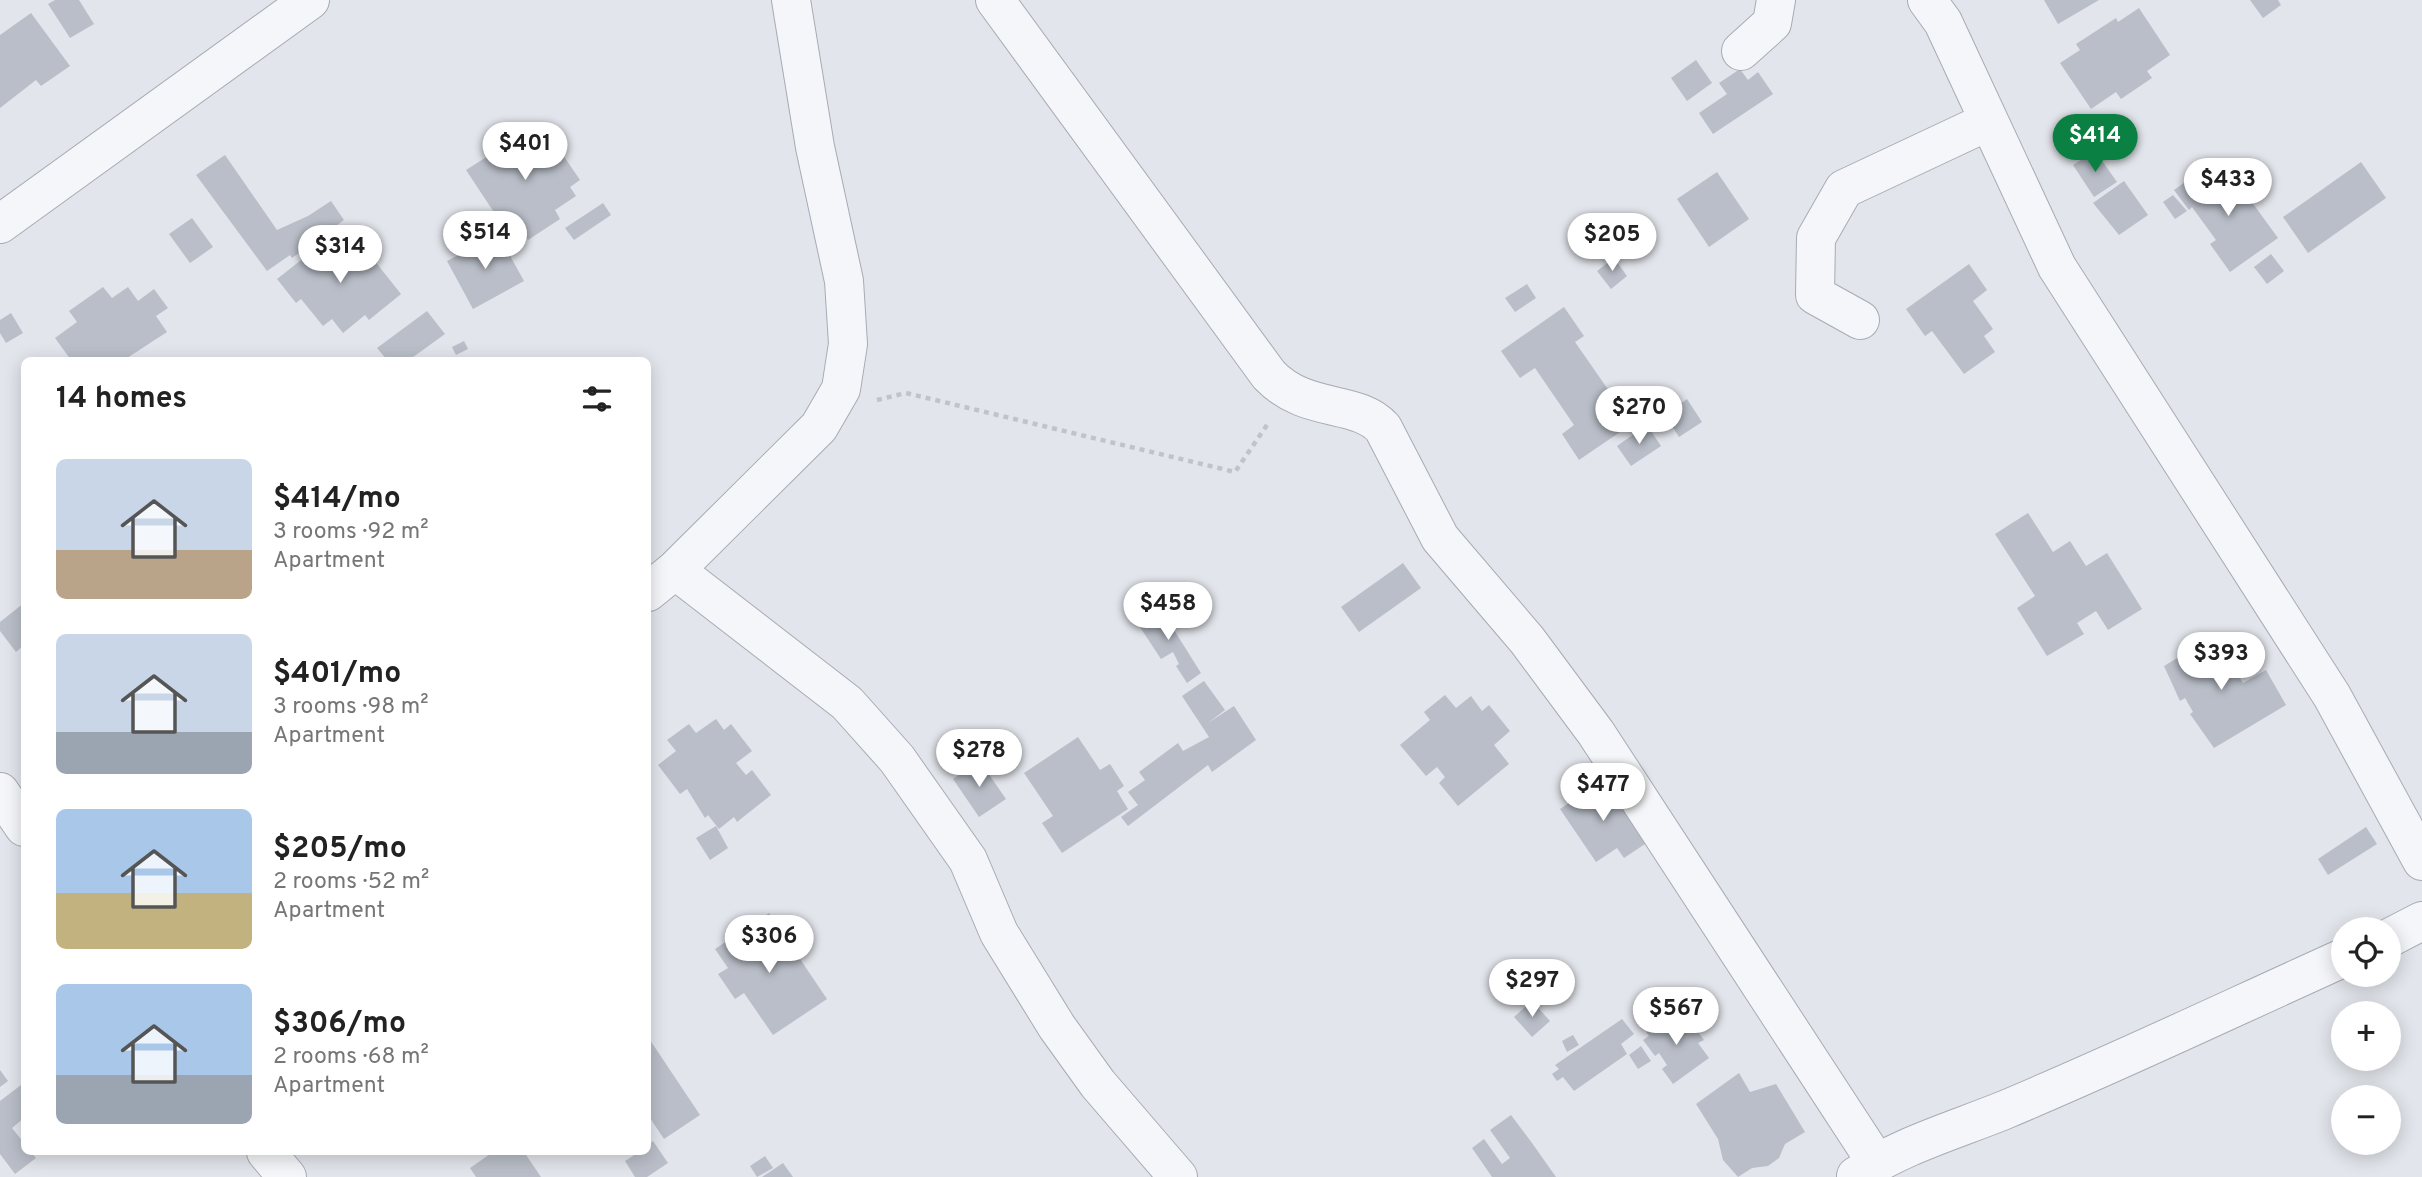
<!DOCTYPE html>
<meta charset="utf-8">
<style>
:root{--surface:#fff;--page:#f2f2f2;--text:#222;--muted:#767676;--accent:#0b8043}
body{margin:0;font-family:Overpass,sans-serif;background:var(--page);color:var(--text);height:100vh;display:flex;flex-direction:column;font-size:26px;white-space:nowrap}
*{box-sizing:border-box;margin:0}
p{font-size:23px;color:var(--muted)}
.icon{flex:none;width:38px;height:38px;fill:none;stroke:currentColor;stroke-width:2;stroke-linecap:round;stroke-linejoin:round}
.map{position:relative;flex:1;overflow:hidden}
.details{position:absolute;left:21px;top:357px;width:630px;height:798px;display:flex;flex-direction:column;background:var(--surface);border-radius:10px;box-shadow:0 4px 18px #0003}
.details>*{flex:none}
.controls{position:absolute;left:2331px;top:917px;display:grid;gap:14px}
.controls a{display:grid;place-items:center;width:70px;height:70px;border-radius:50%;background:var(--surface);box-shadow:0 4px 18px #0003;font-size:35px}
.price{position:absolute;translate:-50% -60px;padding:0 16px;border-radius:24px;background:#fff;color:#222;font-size:23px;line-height:46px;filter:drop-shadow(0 2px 4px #0008)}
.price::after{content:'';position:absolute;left:50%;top:42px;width:21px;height:16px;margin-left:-10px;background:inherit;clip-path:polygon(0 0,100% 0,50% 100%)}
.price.active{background:var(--accent);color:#fff}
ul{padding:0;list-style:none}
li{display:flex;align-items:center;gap:21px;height:175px;padding:0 35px}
li span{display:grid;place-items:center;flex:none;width:196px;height:140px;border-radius:10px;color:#555}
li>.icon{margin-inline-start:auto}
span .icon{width:84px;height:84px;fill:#fffc;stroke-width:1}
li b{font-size:30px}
h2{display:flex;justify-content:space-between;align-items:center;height:84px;padding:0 35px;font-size:30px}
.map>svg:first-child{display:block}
.building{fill:#b9bec8}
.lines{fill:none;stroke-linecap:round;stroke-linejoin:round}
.minor-casing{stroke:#a7abb5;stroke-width:40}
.path{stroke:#c0c3ca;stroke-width:4.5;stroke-dasharray:5 5;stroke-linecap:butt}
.minor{stroke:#f5f6f9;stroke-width:38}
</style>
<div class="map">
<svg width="2422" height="1177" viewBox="0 0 2422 1177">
<rect width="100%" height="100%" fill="#e2e5eb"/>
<path class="building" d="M55,0h24l15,24 -24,14 -22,-34z
M2044,0h55l-41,24z
M2250,0h28l3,5 -18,13z
M2139,8l31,47 -23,16 5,7 -31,21 -5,-7 -25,17 -31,-46 20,-13 -4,-6 40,-26 2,4z
M31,13l39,53 -29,20 -5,-6 -36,28v-73z
M1696,60l16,23 -25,18 -16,-23z
M1740,69l8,11 10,-8 15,22 -60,40 -14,-21 28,-19 -8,-11z
M521,125l9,15 16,-10 34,50 -10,7 6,9 -21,14 5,9 -32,21 -9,-12 -10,7 -43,-65 30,-19 -5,-7z
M2095,151l22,31 -23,15 -21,-32z
M225,155l52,75 31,-14 23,-15 13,19 -52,38 -2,-3 -23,16 -71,-96z
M2361,162l25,36 -78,55 -25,-36z
M2202,170l11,14 17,-12 48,66 -48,34 -20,-28 6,-4 -24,-33 -3,3 -15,-20z
M1717,172l32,47 -40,28 -32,-48z
M2124,181l24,34 -29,20 -26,-32z
M2173,195l14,16 -12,8 -12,-17z
M603,203l8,12 -37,25 -9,-12z
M192,218l21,29 -23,16 -21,-29z
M498,234l26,47 -51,28 -26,-48z
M339,236l14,17 9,-8 39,49 -32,26 -4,-5 -22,18 -11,-14 -9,7 -22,-27 -5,4 -19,-24 28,-22 3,4z
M2271,254l13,17 -17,13 -13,-17z
M1614,258l13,18 -16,13 -14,-18z
M1969,264l18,26 -14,11 20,28 -9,7 11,16 -31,22 -32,-43 -7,5 -19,-27z
M1527,284l9,14 -21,14 -10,-14z
M103,287l9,11 16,-11 10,14 16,-12 14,19 -12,8 11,16 -43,28h-53l-16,-22 22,-16 -8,-11z
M1564,307l20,29 -9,6 39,56 7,-5 18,26 -60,41 -17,-26 12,-9 -39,-57 -15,10 -19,-27z
M427,311l18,23 -36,26h-22l-10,-12z
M11,313l12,20 -17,10 -6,-10v-13z
M464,341l4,8 -12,6 -4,-8z
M1687,399l15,23 -23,15 -14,-22z
M1647,425l14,21 -30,20 -14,-20z
M2028,513l25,39 17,-11 16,25 21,-13 35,56 -34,21 -12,-19 -19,12 7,11 -37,22 -30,-48 18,-12 -40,-62z
M1403,563l18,25 -62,44 -18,-25z
M24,603v42l-8,7 -16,-21v-9z
M1159,606l42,67 -14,10 -11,-17 3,-2 -6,-12 -12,7 -25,-38z
M2214,636l29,47 23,-13 20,35 -72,43 -24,-34 3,-2 -8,-14 -5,3 -16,-35z
M1204,681l21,29 -17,13 26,-17 22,34 -44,32 -4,-7 -80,61 -7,-9 17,-12 -10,-13 17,-12 -6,-8 39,-29 5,8 26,-14 -27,-41z
M1445,695l11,13 15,-12 11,15 7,-6 21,26 -16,14 15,19 -51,42 -19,-23 6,-6 -8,-10 -11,9 -26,-31 30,-25 -6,-8z
M716,719l8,11 7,-6 21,27 -16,12 10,12 6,-5 19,25 -34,27 -3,-5 -15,12 -11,-14 -3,3 -18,-29 -7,5 -22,-29 18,-14 -9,-11 22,-16 7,9z
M1078,737l22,33 10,-6 14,22 -7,5 11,18 -66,44 -20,-30 11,-7 -29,-43z
M979,760l27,39 -27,18 -26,-38z
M1605,779l43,63 -24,16 -7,-10 -21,14 -36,-53z
M716,826l12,22 -18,12 -14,-22z
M2366,827l11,17 -49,31 -10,-16z
M769,913l58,86 -54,36 -29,-42 -9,6 -17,-25 10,-6 -13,-19z
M1532,1001l18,20 -18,16 -18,-20z
M1672,1014l10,14 9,-6 13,18 -6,3 11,15 -36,26 -11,-15 5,-4 -8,-12 -4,3 -12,-16 6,-4 -3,-4z
M1622,1019l12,15 -13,10 6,10 -53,37 -11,-14 -6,4 -5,-7 7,-5 -4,-4z
M1573,1035l6,10 -12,7 -5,-11z
M648,1037l52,78 -36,24 -16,-24z
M1641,1046l10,15 -13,8 -9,-14z
M0,1070l8,11 -8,6z
M1739,1073l11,19 26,-8 29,48 -20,12 -6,14 -11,8 -16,2 -14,9 -15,-17 -5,-21 -22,-35z
M21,1085l3,4v29l-12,10 12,15v9h7l5,6 -21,16 -15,-20v-53z
M1511,1115l21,28 24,34h-64l-2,-3 -18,-26 12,-9 18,25 8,-6 -20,-28z
M653,1141l15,22 -21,14h-12l-10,-16 14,-9h9v-7z
M493,1152h31l17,25h-65l-6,-9z
M765,1156l8,12 -16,9 -7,-11z
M783,1163l10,14h-31z"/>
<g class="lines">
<defs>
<path id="minor" d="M995,0l274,375c37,39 88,24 114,53l57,110 87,102 69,93 280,429
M1927,0l16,22 114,245 275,429 90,165
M1741,51l31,-28 4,-23
M0,224l310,-224
M1860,320l-45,-25 1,-57 28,-49 145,-68
M675,570l172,133 50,56 71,101 31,73 58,94 41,57 80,93
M648,592l27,-22 144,-143 22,-38 7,-45 -4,-63 -29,-134 -24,-147
M0,792l24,35
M2389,938l33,-17
M266,1152l21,25
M1856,1176c44,-30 96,-45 146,-65 115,-48 228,-102 341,-153"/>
</defs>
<use href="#minor" class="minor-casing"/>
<path class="path" d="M877,400l29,-7 329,79 34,-50"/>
<use href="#minor" class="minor"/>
</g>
</svg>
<div class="controls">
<a><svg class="icon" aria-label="locate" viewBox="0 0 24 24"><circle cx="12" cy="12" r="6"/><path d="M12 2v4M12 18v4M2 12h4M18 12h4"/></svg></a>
<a>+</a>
<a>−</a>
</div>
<b class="price active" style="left:2095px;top:174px">$414</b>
<b class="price" style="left:525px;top:182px">$401</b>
<b class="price" style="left:2228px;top:218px">$433</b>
<b class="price" style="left:485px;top:271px">$514</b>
<b class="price" style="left:1612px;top:273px">$205</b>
<b class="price" style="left:340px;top:285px">$314</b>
<b class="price" style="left:1639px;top:446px">$270</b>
<b class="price" style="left:1168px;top:642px">$458</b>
<b class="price" style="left:2221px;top:692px">$393</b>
<b class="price" style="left:979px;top:789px">$278</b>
<b class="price" style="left:1603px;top:823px">$477</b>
<b class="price" style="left:769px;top:975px">$306</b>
<b class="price" style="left:1532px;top:1019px">$297</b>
<b class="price" style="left:1676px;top:1047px">$567</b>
<section class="details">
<h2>14 homes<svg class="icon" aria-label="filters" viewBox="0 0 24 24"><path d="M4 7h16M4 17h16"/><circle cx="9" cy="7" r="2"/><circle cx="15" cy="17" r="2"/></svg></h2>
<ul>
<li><span style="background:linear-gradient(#c9d6e8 65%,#b9a48a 0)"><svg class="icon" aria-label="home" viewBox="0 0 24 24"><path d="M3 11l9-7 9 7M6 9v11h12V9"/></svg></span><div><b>$414/mo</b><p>3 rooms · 92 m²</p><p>Apartment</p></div></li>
<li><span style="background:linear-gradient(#c9d6e8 70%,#9aa5b1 0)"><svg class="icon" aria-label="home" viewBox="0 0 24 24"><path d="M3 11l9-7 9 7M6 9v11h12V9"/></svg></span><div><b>$401/mo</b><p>3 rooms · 98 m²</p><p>Apartment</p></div></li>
<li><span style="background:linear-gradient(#a9c7e8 60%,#c2b280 0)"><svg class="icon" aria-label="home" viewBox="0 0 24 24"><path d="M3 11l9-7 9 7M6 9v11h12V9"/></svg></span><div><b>$205/mo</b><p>2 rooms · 52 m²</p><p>Apartment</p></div></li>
<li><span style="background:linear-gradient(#a9c7e8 65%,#9aa5b1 0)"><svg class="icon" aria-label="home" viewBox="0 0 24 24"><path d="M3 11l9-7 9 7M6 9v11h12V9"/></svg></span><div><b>$306/mo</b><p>2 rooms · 68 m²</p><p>Apartment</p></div></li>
</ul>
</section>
</div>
